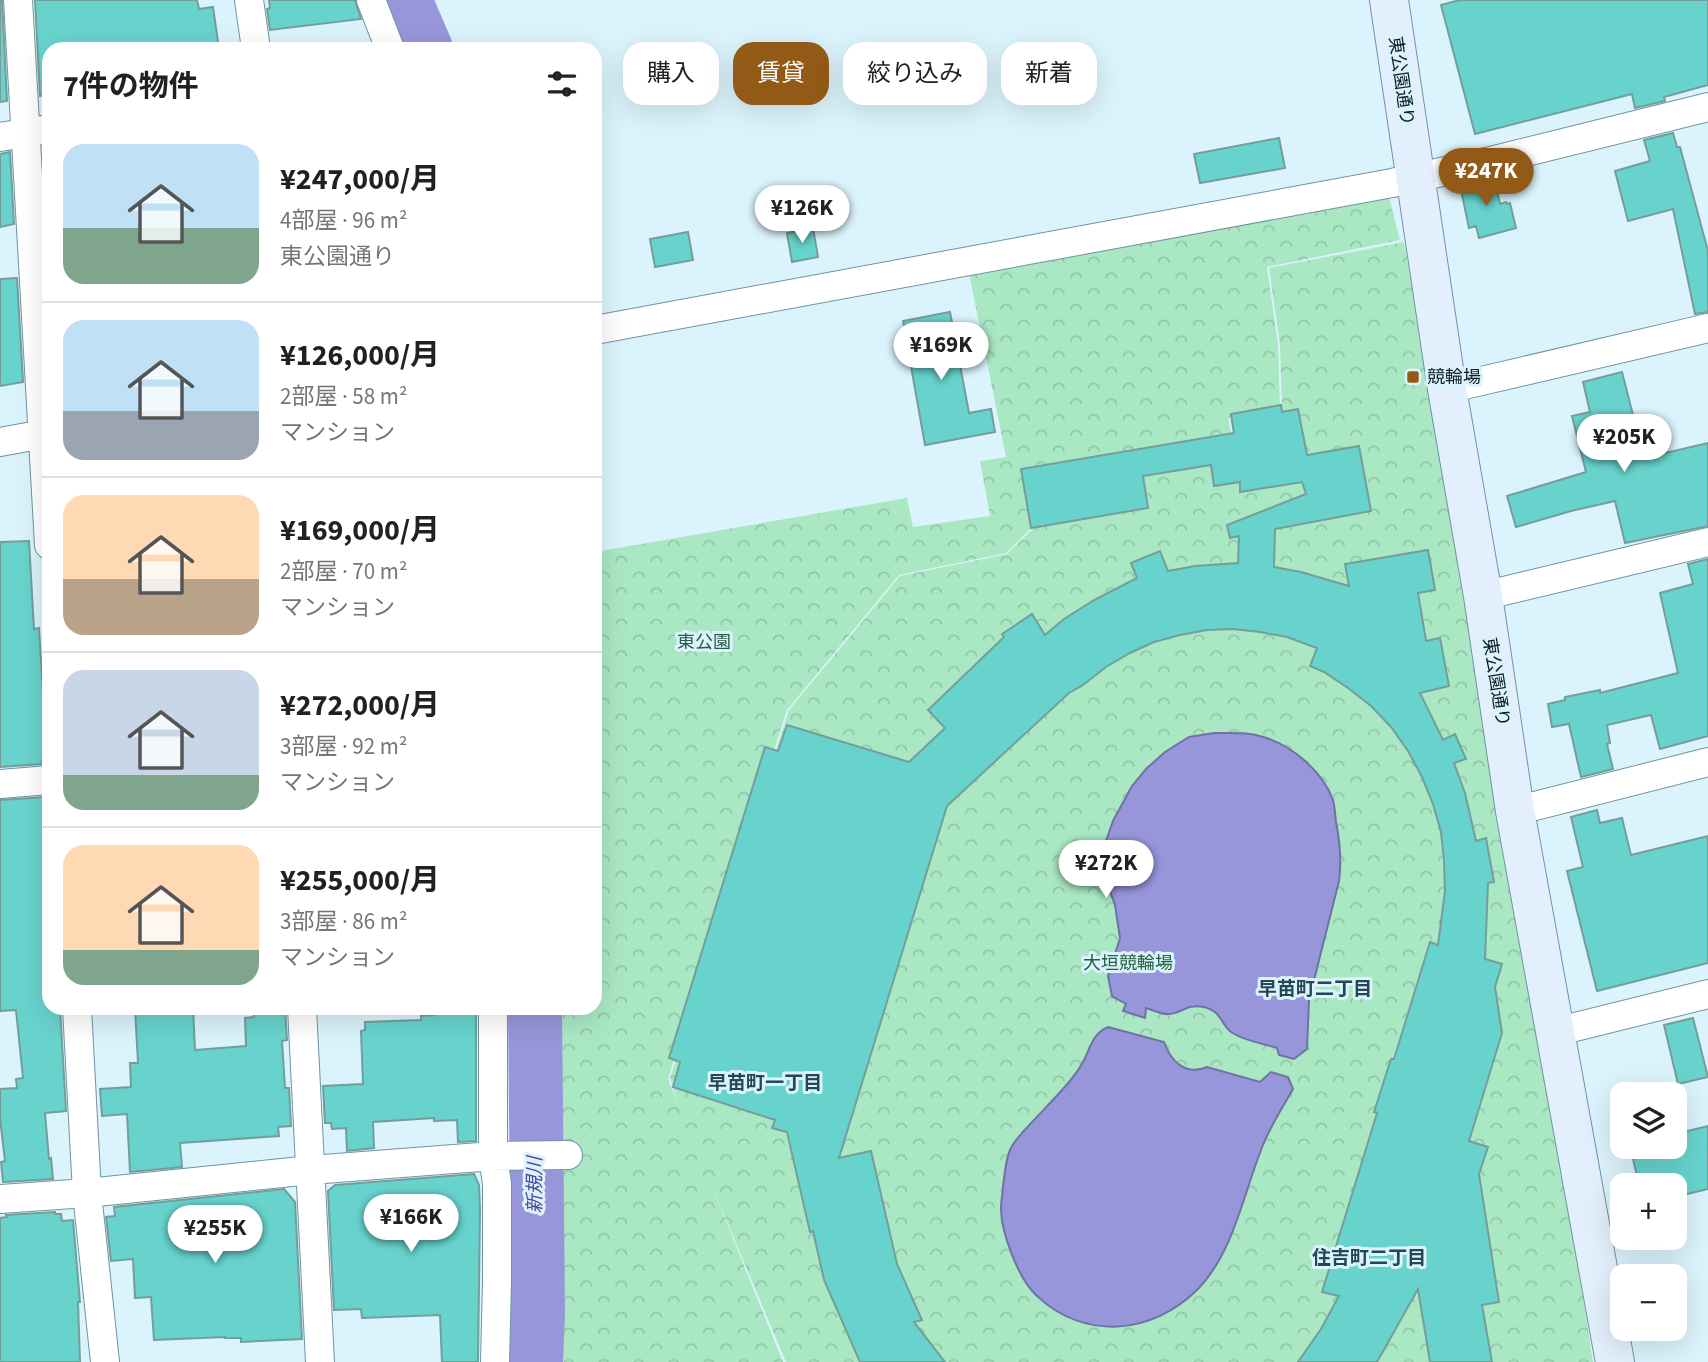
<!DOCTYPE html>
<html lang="ja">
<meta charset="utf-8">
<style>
:root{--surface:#fff;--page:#f2f2f2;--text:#202124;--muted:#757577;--line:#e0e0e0;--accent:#935916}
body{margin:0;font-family:"Source Sans 3","Noto Sans JP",sans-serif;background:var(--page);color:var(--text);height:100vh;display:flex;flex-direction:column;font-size:26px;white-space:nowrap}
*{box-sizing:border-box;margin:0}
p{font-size:23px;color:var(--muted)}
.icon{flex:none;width:38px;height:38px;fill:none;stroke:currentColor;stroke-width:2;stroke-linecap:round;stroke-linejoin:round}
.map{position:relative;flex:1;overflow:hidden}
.panel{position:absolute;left:42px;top:42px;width:560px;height:973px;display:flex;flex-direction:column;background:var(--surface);border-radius:21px;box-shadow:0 7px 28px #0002}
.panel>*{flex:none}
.top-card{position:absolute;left:623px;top:42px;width:665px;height:63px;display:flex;gap:14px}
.controls{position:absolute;left:1610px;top:1082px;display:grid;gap:14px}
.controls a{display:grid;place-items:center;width:77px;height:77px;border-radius:14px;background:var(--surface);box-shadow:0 7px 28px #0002;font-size:35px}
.price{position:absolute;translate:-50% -60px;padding:0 16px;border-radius:24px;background:#fff;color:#222;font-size:23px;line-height:46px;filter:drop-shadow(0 2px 4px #0008)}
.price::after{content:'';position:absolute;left:50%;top:42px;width:21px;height:16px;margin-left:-10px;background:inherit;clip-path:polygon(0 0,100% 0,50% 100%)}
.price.active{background:var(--accent);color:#fff}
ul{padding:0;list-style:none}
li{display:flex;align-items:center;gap:21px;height:175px;padding:0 21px}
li+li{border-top:2px solid var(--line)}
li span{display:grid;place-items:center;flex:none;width:196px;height:140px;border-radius:21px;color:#555}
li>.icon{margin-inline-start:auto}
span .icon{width:84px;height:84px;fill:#fffc;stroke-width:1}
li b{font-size:30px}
h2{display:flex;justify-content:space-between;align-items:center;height:84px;padding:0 21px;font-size:30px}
.pill{padding:0 24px;border-radius:21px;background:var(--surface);box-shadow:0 7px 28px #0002;font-size:24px;line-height:63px}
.pill.active{background:var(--accent);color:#fff}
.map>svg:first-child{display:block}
.park{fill:url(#park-crowns)}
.water{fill:#9896da;stroke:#6f72a3;stroke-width:2}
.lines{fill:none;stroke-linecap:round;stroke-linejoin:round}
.river{stroke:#9896da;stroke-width:54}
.building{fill:#68d3cd;stroke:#739e9a;stroke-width:2}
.street-casing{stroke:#6f94a2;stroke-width:30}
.secondary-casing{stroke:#6f94a2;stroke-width:40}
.street{stroke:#fff;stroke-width:28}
.secondary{stroke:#e3effd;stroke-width:38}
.poi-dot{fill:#935916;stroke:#dbf3fc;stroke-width:2.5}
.labels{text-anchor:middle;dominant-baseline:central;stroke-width:6;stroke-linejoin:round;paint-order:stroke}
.street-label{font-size:18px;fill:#0e1e23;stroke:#dbf3fc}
.poi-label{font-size:18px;fill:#0e1e23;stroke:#dbf3fc;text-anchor:start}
.park-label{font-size:18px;fill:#255f42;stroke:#dbf3fc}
.neighbourhood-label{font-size:19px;font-weight:bold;fill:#244753;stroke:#dbf3fc}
.water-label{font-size:19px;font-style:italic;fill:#4e4496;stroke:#dbf3fc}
</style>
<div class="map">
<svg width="1708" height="1362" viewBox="0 0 1708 1362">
<defs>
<pattern id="park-crowns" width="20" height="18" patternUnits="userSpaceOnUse" patternTransform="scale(1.75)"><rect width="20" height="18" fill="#aae8c4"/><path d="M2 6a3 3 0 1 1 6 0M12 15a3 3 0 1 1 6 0" fill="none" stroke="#91c7a8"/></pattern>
</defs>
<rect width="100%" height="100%" fill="#dbf3fc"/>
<path class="park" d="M1388,193l12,47 -133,27 11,77 2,64 -52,10 5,23 -201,34 4,49 -30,29 -107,22 -112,135 -119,369 10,24 -8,-25 119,-368 111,-134 107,-22 31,-30 -4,-47 201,-34 -5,-24 52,-10 -2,-64 -11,-77 135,-26 112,623 77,497h-807l-77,-183 74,183h-223l-1,-181 -5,-148 1,-25h40v-456l312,-54 6,29 77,-11 -10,-55 26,-4 -37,-184z"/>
<path class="water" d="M1214,733c16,0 34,-1 49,4 29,8 60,35 70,63 2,7 2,15 3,22 4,20 6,38 3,59l-30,119 -2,49 -13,10 -15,-4 -2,-7c-15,-5 -33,-7 -46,-16 -11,-8 -8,-20 -27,-25 -19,-4 -23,8 -37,7 -6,0 -14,-4 -21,-6l-1,10 -22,-7 3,-7 -14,-8 -4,-20 12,-38 -5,-33 -7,-19 -3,-20v-22l8,-23 19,-35 14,-17 19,-17 24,-15z
M1108,1027l56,15c7,20 22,34 43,25l53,15 11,-10 17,5 5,12c-10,18 -22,36 -30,56 -19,46 -29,107 -65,144 -46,46 -114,52 -162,6 -18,-17 -35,-63 -35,-87 0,-7 2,-15 2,-22 2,-12 2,-24 7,-36 2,-6 8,-12 12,-17 15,-17 32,-33 47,-51 5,-6 11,-14 15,-22 7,-13 8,-26 24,-33z"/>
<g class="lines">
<path class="river" d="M405,0l21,49
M535,1008l3,305 -2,49"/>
</g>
<path class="building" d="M0,0h2l5,101 -7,1z
M35,0h162l2,9 14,-2 6,42h-170v45l-9,2z
M269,0h86l6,19 -91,11 -3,-21 3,-1z
M1460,0h248v85l-44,12 1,4 -30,7 -3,-14 -157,40 -34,-129z
M1673,133l4,14h3l28,104v61l-13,2 -22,-105 -45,12 -13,-50 35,-10 -6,-21z
M1279,138l6,30 -85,15 -6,-29z
M49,146v73h-2l-4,-72z
M10,152l4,72 -14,3v-73z
M1494,177l6,27 6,-2 1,2 3,-1 6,25 -37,10 -3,-12 -7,2 -9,-43z
M813,228l5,29 -26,5 -5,-29z
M688,232l5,28 -38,7 -5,-28z
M17,278l6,104 -23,4v-107z
M950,312l19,101 22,-4 4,23 -70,13 -22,-124z
M1622,372l22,86 64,-15v83l-83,17 -10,-42 -44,10 -55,16 -9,-31 79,-24 -14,-56 18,-4 -7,-30z
M1281,405l1,7 16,-3 9,46 52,-9 12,65 -96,18 -1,38 27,5 48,14 -4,-22 83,-14 7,40 -17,3 8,48 14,-3 9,48 -29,7 23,47 12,-6 11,25 -12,4 11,30 11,48 10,-3 8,44 -6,1 -3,76 17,5 -7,23 7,46 -33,108 19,6 -9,27 20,128 -17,3 10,57h-62l-12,-73 -41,73h-79l23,-33 18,-33 -17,-4 55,-179 -3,-1 17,-53h3l36,-117 8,3 7,-54 -1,-30 -3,-29 -8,-28 -11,-27 -14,-26 -17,-24 -20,-21 -23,-18 -24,-16 -14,-6 7,-18 -30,-11 -27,-5 -27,-3 -26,1 -27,5 -26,7 -24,11 -24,14 -23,18 -14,8 -122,113 -108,352 32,-7 26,113 25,56 -8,2 31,40h-85l-36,-82 -11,-49 -3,1 -23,-100 -15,-4 3,-8 -102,-33 7,-25 -11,-4 96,-311 13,4 9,-26 122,37 36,-34 -17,-18 76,-73 -2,-3 30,-20 13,21 19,-16 30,-19 43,-22 -6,-15 29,-12 8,20 27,-5 43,-3 1,-27 -9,2 -3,-13 79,-31 -4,-12 -62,10v-10l-26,4 -3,-21 -68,11 5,32 -117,20 -10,-59 213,-36 -3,-19z
M29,541l5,88 5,-1 8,131 -5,1v4l-42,3v-225z
M1708,559v177l-48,13 -9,-34 -44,10 3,18 -3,1 6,25 -32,8 -12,-53 -17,3 -4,-23 17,-4v-3l35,-7v3l78,-20 -18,-80 33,-9 -5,-20z
M45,797l4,41v73h-4l4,44v53h11l6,103 -21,2 4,46 2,-1 2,21 -50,3 -2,-20 4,-1 -5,-43v-29l17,-1 -1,-9 7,-1 -7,-68 -16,1v-211z
M1597,810l3,13 22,-5 9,37 77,-19v127l-111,28 -30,-120 16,-4 -12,-50z
M135,1008h58l2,42 51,-4 -1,-28 9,-1 -1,-9h32l2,32 -5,1 3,47h4l2,38 -13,1 1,9 -99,7 2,24 -52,5 -3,-58 -25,2 -2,-27 31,-2 -1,-24h8z
M434,1008h42v133l-18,1 -1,-22 -23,1v-3l-61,4 1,26 -27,3 -1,-23 -14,1 -1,-6h-6l-2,-37 40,-2 -2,-53 4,-1v-8l56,-2v-4l13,-1z
M1693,1018l15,59 -30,7 -14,-59z
M1708,1126v63l-33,8v-12h-36l-9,-39h45v-12z
M474,1174l5,11 1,24 -2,153h-36l-2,-47 -78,3 -1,-9 -27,1 -6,-119 7,-6z
M284,1189l11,13 7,137 -61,3v-4h-16v-1l-71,3 -3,-43 -16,1 -2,-39 -22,2 -5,-44 9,-1 -1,-9z
M55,1212v2h6l1,7 11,-1 7,82h-2l2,60h-80v-144l7,-1 -1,-2z"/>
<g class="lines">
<defs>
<path id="street" d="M18,0l31,545
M249,0l7,49
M371,0l19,49
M0,137l49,-8
M595,330l797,-147 94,-21 222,-55
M1447,389l261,-61
M0,442l49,-9
M1483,596l225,-54
M0,784l49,-4
M1515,811l193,-49
M77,1008l10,185 18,169
M302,1008l18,354
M493,1008v148l4,28v97l-2,81
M1555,1032l153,-38
M0,1199l87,-6 224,-23 182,-14 75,-1"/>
<path id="secondary" d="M1389,0l58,389 36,207 32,215 100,551"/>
</defs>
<use href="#street" class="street-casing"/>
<use href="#secondary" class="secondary-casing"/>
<use href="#street" class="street"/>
<use href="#secondary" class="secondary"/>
</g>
<rect class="poi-dot" x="1406" y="370" width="14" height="14" rx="3.5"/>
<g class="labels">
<g class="street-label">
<text transform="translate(1401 81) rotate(82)">東公園通り</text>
<text transform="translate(1496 682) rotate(81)">東公園通り</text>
</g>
<g class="poi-label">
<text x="1427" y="377">競輪場</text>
</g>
<g class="park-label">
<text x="704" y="642">東公園</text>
<text x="1128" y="963">大垣競輪場</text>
</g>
<g class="neighbourhood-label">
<text x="1315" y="989">早苗町二丁目</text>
<text x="765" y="1083">早苗町一丁目</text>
<text x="1369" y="1258">住吉町二丁目</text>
</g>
<g class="water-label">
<text transform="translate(535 1185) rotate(-90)">新規川</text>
</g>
</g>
</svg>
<div class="controls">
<a><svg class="icon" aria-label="layers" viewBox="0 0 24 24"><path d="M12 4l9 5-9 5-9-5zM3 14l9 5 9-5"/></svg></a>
<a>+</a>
<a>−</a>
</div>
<b class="price active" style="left:1486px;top:208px">¥247K</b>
<b class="price" style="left:802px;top:245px">¥126K</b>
<b class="price" style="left:941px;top:382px">¥169K</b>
<b class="price" style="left:1624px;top:474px">¥205K</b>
<b class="price" style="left:1106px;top:900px">¥272K</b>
<b class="price" style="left:411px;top:1254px">¥166K</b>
<b class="price" style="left:215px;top:1265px">¥255K</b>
<div class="top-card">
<a class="pill">購入</a>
<a class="pill active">賃貸</a>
<a class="pill">絞り込み</a>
<a class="pill">新着</a>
</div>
<section class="panel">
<h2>7件の物件<svg class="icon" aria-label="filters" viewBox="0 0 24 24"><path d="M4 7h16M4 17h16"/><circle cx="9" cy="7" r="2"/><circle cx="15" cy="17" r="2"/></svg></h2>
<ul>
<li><span style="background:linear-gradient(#bfe0f5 60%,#7fa58c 0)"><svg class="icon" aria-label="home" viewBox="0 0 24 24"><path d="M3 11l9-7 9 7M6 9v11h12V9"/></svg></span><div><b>¥247,000/月</b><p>4部屋 · 96 m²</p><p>東公園通り</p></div></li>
<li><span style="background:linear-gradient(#bfe0f5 65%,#9aa5b1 0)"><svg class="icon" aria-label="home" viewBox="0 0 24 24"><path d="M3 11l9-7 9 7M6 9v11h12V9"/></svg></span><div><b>¥126,000/月</b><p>2部屋 · 58 m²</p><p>マンション</p></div></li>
<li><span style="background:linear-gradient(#ffd9b3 60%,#b9a48a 0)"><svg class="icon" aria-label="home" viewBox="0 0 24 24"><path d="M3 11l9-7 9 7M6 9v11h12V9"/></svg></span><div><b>¥169,000/月</b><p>2部屋 · 70 m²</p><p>マンション</p></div></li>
<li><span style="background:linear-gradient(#c9d6e8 75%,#7fa58c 0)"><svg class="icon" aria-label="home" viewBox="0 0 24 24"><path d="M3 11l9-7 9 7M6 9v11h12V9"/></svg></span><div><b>¥272,000/月</b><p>3部屋 · 92 m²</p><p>マンション</p></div></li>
<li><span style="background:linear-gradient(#ffd9b3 75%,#7fa58c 0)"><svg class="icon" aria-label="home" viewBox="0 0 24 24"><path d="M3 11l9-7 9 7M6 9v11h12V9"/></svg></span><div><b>¥255,000/月</b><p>3部屋 · 86 m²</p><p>マンション</p></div></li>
</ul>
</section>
</div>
